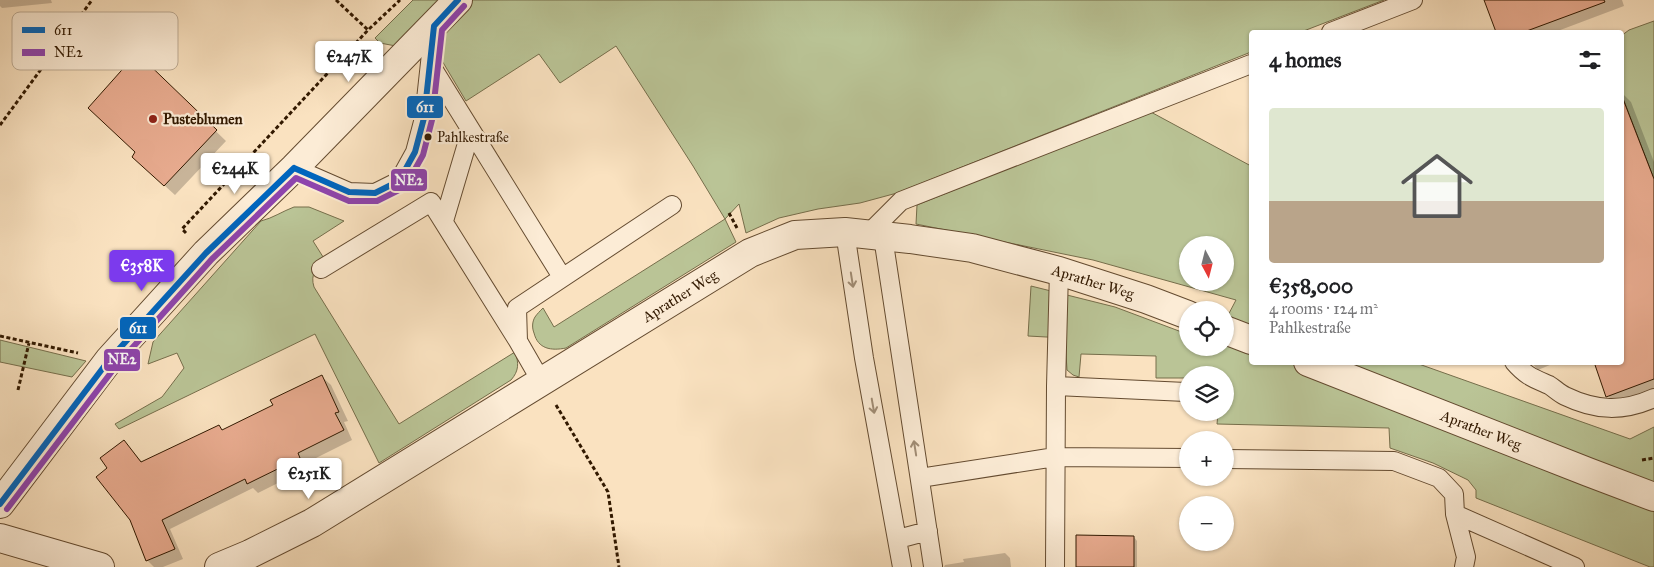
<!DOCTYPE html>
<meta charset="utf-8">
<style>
:root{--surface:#fff;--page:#f2f2f2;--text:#202124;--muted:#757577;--line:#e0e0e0;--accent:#7c3aed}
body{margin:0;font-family:"IM FELL Great Primer",serif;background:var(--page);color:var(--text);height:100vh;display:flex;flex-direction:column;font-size:19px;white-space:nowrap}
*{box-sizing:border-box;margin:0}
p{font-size:16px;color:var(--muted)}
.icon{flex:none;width:28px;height:28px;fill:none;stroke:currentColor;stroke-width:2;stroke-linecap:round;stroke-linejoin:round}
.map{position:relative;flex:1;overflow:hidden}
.side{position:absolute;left:1249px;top:30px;width:375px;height:335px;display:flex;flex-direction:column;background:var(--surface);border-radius:5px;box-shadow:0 1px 4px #0004}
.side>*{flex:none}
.needle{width:32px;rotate:173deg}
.controls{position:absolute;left:1179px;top:236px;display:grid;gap:10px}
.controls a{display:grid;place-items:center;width:55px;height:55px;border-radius:50%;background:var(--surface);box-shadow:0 1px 4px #0004;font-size:25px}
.price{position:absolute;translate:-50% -42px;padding:0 11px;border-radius:5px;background:#fff;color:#222;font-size:16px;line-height:32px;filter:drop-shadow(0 1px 2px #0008)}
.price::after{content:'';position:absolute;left:50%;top:30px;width:15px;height:11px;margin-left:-8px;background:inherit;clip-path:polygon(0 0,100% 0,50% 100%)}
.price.selected{background:var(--accent);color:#fff}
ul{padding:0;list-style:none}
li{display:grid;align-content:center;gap:10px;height:265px;padding:0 20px}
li+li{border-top:1px solid var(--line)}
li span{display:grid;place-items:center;height:155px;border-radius:5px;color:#555}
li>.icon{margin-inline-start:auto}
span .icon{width:90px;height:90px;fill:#fffc;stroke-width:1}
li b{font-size:21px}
h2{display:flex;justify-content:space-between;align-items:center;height:60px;padding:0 20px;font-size:21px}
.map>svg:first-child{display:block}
.green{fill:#bac496;stroke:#766e4b;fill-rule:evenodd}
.shadow{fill:#0003}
.building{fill:#e8ab8f;stroke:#321900}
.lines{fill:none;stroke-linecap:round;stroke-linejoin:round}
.service-casing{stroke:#644b30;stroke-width:20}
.tertiary-casing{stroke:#644b30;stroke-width:30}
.path{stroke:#321900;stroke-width:3;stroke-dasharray:4 2.5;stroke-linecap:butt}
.service{stroke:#fcecd6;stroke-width:18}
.tertiary{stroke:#fcecd6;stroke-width:28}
.bus-1-casing{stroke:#fcecd6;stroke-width:10}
.bus-2-casing{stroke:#fcecd6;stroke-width:10}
.bus-1{stroke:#0065bd;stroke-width:6}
.bus-2{stroke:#8e44ad;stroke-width:6}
.oneway{stroke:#a18d76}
.poi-dot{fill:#8f2418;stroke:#fcecd6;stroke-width:2}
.bus-dot{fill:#321900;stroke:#fcecd6;stroke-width:2}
.labels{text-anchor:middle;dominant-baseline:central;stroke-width:4.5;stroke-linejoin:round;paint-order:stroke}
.bus-label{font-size:14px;fill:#321900;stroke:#fcecd6;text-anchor:start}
.poi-label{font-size:15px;font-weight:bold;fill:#321900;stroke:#fcecd6;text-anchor:start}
.street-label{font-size:15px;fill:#321900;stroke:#fcecd6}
.key{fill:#fcecd6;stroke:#bfad96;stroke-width:1}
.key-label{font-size:14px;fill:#321900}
.line-badge{stroke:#fcecd6;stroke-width:2}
.badge-label{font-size:14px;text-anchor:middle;font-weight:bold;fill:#fff}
</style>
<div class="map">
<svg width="1654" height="567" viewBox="0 0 1654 567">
<rect width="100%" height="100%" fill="#fae2c0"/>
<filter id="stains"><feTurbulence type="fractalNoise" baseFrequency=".004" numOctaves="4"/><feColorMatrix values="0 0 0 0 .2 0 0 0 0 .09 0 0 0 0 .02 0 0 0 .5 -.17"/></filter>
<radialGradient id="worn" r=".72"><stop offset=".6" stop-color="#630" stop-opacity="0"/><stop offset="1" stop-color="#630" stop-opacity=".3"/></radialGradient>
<path class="green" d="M413,0h971l-83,32h-50v20l-354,141 -37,10 -42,6 -39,9 -33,15 -7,-29 -14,15 11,23 -170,106c-15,3 -28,1 -32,-15 -2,-5 -2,-11 1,-16 2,-3 5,-6 8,-9l11,19 171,-108 -32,-53 -77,-120 -56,37 -21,-29 -73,47 -28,-47 -58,-11 -5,-5z
M1654,21v158l-33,-86v-57l8,-6z
M1149,111l102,55v196l165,1 214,76 24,-12v140h-4l-174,-69v-8l-8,-10 -35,-17 -43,-15 -1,-20 -172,-4 1,-11 7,-1v-37h-37l-1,3h-31v-22l-75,-2 -2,23 -6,-2 -6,-5 -2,-32 -37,-2 3,-50 84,21 72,27 1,14h37v-27l11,-21 -143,-40 -177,-36 1,-19zM1188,245h37v37h-37z
M294,207h15l35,14 -31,20 12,19c-9,9 -15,14 -11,27l85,137 116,-72c4,11 4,19 -4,28l-132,83 -64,-129 -196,95 -4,-5 47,-27 22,-29 -7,-15 -29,11 5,-22 108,-121c12,-3 22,-10 33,-14z
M0,340l86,21 -14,16 -72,-15z"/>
<path class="shadow" d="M0,0h51l1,3 -50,5 -2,-2z
M1485,0h137l2,6 -69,26h-57z
M137,55l89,86 -51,54 -31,-28z
M1621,92l10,10 23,60v233l-35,13 -11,-12 13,-34z
M1531,362h26l-19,8z
M321,376l10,9 17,36 -4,1 8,18 -46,23 2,5 -50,25 -5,-5 -83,41 13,30 -20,8h-9l-6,-6 -39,-92 15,-27 19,21 76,-37 4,5 51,-25z
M1134,537l3,4v26h-60z
M1005,553l5,5 1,9h-67l1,-2 19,-3 -1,-3z"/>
<path class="building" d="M1484,0h120l1,2 -81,30h-28z
M137,53l80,77 -53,56 -32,-29 3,-5 -47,-44z
M1621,99h2l31,80v200l-48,18 -12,-35h27z
M322,375l17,37 -4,1 9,17 -46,23 2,5 -53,26 -2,-5 -83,41 13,29 -29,12 -16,-41 -34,-43 11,-9 -7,-10 24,-18 17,22 78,-37 3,5 51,-25 -3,-5z
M1076,535l58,1v31h-58z"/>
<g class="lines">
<defs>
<path id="service" d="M1331,32l82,-32
M430,64l132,213
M294,168l55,24 26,1 24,-12 16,-29 9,-34 10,-92
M444,221l27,-91
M845,232l19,126 38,209
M868,234l33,-33 350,-137
M883,237l50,329
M321,269l110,-67 87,139 23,40
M518,341l-1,-33 155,-103
M1514,362c12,14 19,16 35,23 5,3 10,8 16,11 31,15 58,16 89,2
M1056,386l130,6
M1225,459l169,2 45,17 15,16 1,20 11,43 -2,10
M920,478l135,-21 133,1
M1455,514l120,53
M898,539l30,-8
M1055,567l1,-181 3,-115"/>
<path id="tertiary" d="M1225,330l26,10
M1308,362l280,110 66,25
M0,504l109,-144 97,-107 88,-85 164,-168
M0,538l100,29
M219,567l31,-13 62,-31 438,-270 45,-18 50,-3 65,7 62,9 87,23 87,28 42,16"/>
</defs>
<use href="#service" class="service-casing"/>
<use href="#tertiary" class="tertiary-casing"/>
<path class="path" d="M336,0l32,30
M0,125l92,-125
M729,213l8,15
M186,233l-4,-4 186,-199 32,-30
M0,336l78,17
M18,390l11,-47
M556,405l52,87 11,75
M1642,460l12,-2"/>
<use href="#service" class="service"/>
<use href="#tertiary" class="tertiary"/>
<defs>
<path id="bus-1" d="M294,168l55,24 26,1 24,-12 16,-29 9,-34 10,-92 24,-26
M0,504l109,-144 97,-107 88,-85"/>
<path id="bus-2" d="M7,509l109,-143 96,-107 84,-81 53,23h28l28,-14 18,-32 9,-35 10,-90 22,-24"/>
</defs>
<use href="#bus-1" class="bus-1-casing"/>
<use href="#bus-2" class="bus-2-casing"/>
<use href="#bus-1" class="bus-1"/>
<use href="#bus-2" class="bus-2"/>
</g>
<defs><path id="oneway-shaft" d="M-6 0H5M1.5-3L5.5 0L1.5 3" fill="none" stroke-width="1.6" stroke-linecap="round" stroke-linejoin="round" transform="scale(1.25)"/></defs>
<g class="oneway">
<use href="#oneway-shaft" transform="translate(852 280) rotate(81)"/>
<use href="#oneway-shaft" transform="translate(873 406) rotate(80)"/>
<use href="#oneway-shaft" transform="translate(915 448) rotate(-99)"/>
</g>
<circle class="poi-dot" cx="153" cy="119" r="5"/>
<circle class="bus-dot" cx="428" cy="137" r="4.5"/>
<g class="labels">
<g class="bus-label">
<text x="437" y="137">Pahlkestraße</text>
</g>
<g class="poi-label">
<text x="163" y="119">Pusteblumen</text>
</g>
<g class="street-label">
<text transform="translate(1093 282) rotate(17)">Aprather Weg</text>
<text transform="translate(680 296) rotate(-32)">Aprather Weg</text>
<text transform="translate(1481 430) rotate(21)">Aprather Weg</text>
</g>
</g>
<rect x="12" y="12" width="166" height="58" rx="8" class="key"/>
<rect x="22" y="27" width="23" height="6" fill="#0065bd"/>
<rect x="22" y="49" width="23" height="7" fill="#8e44ad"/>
<g class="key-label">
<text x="54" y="35">611</text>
<text x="54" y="57">NE2</text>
</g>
<g class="line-badge">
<rect x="406" y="95" width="38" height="24" rx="5" fill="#0065bd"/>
<rect x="390" y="168" width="38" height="24" rx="5" fill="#8e44ad"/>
<rect x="119" y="316" width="38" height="24" rx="5" fill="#0065bd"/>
<rect x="103" y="348" width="38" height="24" rx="5" fill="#8e44ad"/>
</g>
<g class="badge-label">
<text x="425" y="112">611</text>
<text x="409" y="185">NE2</text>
<text x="138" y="333">611</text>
<text x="122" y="364">NE2</text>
</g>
<rect width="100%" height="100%" filter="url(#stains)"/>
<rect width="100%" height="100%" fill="url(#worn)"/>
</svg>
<div class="controls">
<a><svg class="needle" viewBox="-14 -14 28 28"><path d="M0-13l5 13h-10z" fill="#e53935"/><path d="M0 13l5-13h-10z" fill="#757577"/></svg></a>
<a><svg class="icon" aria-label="locate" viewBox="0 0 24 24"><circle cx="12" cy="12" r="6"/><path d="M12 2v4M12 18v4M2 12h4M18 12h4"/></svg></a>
<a><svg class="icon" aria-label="layers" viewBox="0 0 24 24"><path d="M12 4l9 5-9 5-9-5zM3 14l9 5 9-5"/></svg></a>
<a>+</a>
<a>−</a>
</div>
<b class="price" style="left:349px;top:83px">€247K</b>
<b class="price" style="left:235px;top:195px">€244K</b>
<b class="price selected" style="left:142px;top:292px">€358K</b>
<b class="price" style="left:309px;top:500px">€251K</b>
<section class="side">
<h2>4 homes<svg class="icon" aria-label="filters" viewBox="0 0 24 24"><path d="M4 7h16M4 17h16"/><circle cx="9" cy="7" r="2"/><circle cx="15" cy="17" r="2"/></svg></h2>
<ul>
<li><span style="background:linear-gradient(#dfe7d0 60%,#b9a48a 0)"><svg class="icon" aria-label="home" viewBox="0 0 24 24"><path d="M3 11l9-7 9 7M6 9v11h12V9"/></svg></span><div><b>€358,000</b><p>4 rooms · 124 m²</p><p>Pahlkestraße</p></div></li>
</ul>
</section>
</div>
